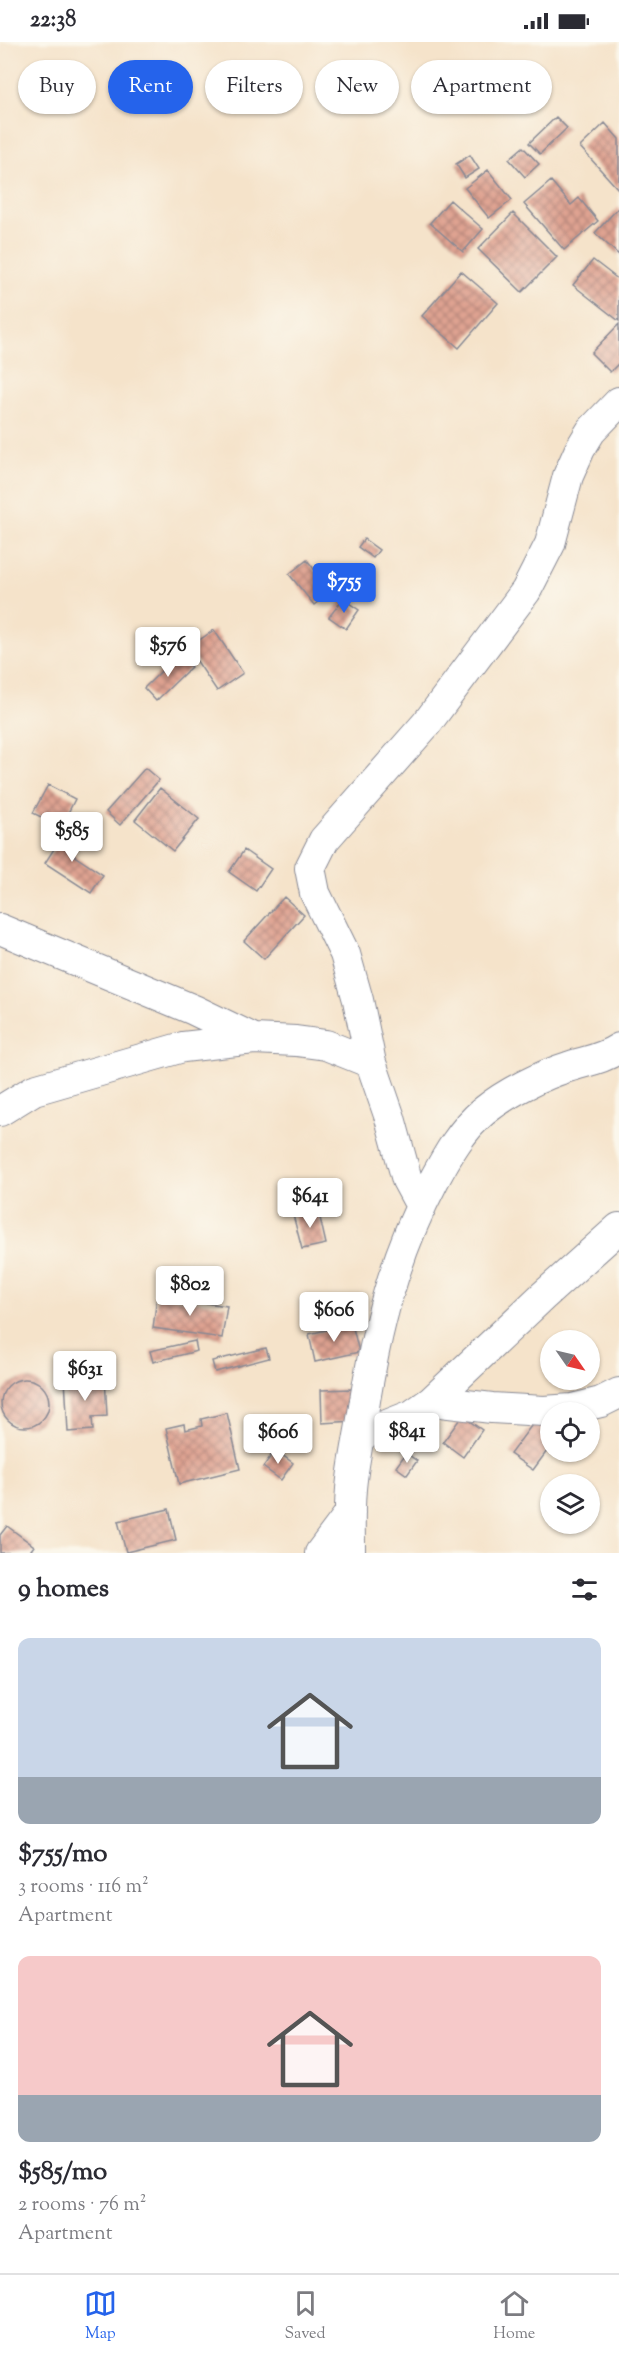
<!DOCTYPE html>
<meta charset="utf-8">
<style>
:root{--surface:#fff;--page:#f2f2f3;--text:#2b2b33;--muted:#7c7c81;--line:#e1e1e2;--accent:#2563eb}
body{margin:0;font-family:"Sorts Mill Goudy",serif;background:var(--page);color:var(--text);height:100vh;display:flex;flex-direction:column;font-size:22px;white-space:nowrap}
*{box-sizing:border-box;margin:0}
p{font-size:20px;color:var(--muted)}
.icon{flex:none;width:33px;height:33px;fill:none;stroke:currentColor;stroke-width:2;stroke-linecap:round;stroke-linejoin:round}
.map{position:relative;height:1511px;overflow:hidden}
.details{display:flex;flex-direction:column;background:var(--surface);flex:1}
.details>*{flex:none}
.hud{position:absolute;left:18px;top:18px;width:584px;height:54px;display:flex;gap:12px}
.needle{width:39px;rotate:124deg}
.controls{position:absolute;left:540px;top:1288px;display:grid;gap:12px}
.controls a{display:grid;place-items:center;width:60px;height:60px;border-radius:50%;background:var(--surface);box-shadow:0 2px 4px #0004;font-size:30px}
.price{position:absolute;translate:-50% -51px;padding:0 14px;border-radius:6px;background:#fff;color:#222;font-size:20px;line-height:39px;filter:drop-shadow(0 2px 3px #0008)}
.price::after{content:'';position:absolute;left:50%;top:36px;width:18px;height:14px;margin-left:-9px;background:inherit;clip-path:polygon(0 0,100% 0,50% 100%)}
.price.on{background:var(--accent);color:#fff}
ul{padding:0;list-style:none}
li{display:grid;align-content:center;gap:12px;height:318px;padding:0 18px}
li span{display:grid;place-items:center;height:186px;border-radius:12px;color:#555}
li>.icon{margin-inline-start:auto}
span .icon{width:108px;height:108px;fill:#fffc;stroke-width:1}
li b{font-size:26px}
h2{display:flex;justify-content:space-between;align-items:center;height:72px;padding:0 18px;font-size:26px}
.chip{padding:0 21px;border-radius:27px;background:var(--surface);box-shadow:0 2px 4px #0004;font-size:21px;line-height:54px}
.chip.on{background:var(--accent);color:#fff}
.status{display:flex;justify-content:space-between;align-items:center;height:42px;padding:0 30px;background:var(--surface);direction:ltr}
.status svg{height:16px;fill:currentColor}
.menu{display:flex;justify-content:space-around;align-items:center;height:84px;border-top:2px solid var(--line);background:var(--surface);font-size:16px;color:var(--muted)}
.menu a{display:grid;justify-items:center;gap:3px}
.menu .on{color:var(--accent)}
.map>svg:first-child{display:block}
.building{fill:url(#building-cross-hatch)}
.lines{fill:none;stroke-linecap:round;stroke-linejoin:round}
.minor-casing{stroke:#888994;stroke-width:32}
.minor{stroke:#fff;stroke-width:30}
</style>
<div class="status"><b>22:38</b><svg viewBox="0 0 49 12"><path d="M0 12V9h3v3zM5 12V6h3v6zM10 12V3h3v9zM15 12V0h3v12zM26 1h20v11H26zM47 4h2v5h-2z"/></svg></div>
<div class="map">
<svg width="619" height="1511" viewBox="0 0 619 1511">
<defs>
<pattern id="building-cross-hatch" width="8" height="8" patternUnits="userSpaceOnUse" patternTransform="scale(1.5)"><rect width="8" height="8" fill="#dfa391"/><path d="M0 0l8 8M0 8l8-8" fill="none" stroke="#b4857a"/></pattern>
</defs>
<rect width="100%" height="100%" fill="#fbf7ec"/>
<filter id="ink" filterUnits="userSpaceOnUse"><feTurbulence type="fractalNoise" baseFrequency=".0167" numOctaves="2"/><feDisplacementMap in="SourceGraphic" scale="12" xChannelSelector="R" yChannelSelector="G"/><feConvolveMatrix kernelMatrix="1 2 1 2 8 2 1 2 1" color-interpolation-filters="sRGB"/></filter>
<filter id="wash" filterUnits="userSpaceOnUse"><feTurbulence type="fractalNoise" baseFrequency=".008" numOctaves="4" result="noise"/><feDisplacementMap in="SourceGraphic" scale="24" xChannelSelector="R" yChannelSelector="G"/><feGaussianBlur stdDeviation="1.35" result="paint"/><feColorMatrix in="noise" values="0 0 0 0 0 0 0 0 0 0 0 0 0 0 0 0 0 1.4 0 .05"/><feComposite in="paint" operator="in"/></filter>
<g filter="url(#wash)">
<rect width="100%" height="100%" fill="#f5e3ca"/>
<g id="blocks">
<path class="building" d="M556,75l11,11 -27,26 -11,-11z
M605,81l14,16v51l-39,-43z
M523,105l16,17 -14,13 -16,-18z
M470,113l9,14 -14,9 -9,-14z
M488,128l24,30 -23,18 -24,-30z
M551,139l20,24 8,-7 19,23 -34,29 -40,-46z
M450,158l33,29 -20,23 -33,-29z
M619,165v48l-24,-22z
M513,171l44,44 -35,35 -44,-43z
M593,218l26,20v41l-46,-36z
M461,229l37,32 -39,45 -37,-32z
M619,282v39l-9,9 -19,-19z
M364,497l15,11 -6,8 -15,-11z
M307,518l24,31 -17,14 -25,-31z
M343,557l16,11 -13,19 -17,-12z
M214,588l29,43 -26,18 -29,-43z
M179,612l12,13 -35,34 -12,-13z
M145,726l14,12 -39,45 -14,-13z
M48,743l27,14 -14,28 -28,-14z
M160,746l39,31 -26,32 -38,-31z
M58,787l22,15 -7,11 30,20 -12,18 -46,-30 11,-17 -6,-5z
M244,808l27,19 -15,22 -27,-19z
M284,855l20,18 -40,44 -20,-18z
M318,1167l8,35 -24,5 -9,-34z
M157,1254l70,10 -5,32 -69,-10z
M352,1282l7,28 -44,10 -6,-28z
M195,1299l2,10 -44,11 -3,-11z
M266,1306l3,10 -54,14 -3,-11z
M105,1334l2,40 -15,1 1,13 -25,2 -3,-53z
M1 1361a24 24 0 1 1 48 0a24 24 0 1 1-48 0Z
M353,1347l1,32 -32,2 -1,-33z
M227,1371l13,56 -61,15 -13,-56 18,-4 1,6 17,-4 -1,-7z
M540,1372l10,8v25l-17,23 -23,-16z
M462,1374l20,14 -19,27 -20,-15z
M275,1408l18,13 -12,17 -18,-13z
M406,1411l11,8 -10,14 -11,-8z
M169,1467l7,31 -50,12 -8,-31z
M7,1484l27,20 -3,4 3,3h-34v-18z"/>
</g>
</g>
<g filter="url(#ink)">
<use href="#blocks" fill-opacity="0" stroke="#888994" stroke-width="1.5"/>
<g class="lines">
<defs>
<path id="minor" d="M0,887l194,81 60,29
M0,1069l34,-21 149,-43 71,-8 42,2 30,4 45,18
M421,1164l-14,-26 -17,-62 -19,-55 -13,-63 -13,-46 -30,-61 -5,-25 14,-28 103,-117 99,-132 24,-47 18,-68 12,-27 11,-18 28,-29
M432,1359l110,-104 77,-69
M359,1394l53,-21 20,-14 60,7 52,3 28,-2 29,-7 18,-9
M320,1511l30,-40
M350,1511c0,-21 -1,-43 1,-64 2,-25 8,-50 12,-76 13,-84 31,-157 71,-233 13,-24 28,-51 50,-69 22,-18 58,-36 84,-44 18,-6 35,-8 51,-19"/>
</defs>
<use href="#minor" class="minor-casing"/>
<use href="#minor" class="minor"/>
</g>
</g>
</svg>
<div class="controls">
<a><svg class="needle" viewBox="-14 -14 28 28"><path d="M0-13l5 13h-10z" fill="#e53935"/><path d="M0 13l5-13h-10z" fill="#7c7c81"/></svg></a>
<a><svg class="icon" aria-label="locate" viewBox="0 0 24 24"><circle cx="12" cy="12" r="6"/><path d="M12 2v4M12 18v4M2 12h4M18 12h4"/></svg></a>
<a><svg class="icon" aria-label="layers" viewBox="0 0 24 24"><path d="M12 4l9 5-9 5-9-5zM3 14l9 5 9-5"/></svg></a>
</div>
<b class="price on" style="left:344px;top:572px">$755</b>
<b class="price" style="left:168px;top:636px">$576</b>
<b class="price" style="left:72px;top:821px">$585</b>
<b class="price" style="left:310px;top:1187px">$641</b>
<b class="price" style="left:190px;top:1275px">$802</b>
<b class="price" style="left:334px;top:1301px">$606</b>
<b class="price" style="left:85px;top:1360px">$631</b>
<b class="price" style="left:407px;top:1422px">$841</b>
<b class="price" style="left:278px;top:1423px">$606</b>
<div class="hud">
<a class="chip">Buy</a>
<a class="chip on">Rent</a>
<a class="chip">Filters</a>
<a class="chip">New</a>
<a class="chip">Apartment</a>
</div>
</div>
<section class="details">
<h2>9 homes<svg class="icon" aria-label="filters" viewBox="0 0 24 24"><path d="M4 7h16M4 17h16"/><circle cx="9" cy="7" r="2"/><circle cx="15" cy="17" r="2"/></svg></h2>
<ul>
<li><span style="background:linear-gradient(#c9d6e8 75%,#9aa5b1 0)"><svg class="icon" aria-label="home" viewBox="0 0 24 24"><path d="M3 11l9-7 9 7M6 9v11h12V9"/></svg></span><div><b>$755/mo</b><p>3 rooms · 116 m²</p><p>Apartment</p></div></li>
<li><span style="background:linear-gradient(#f6c9c9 75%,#9aa5b1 0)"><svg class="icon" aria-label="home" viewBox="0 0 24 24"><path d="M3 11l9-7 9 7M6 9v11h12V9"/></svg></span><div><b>$585/mo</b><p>2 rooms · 76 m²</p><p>Apartment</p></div></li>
</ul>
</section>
<nav class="menu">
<a class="on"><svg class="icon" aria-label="map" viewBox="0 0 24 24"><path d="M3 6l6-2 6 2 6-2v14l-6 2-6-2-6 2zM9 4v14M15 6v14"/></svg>Map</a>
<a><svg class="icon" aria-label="saved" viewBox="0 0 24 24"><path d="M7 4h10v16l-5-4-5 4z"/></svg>Saved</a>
<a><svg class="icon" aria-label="home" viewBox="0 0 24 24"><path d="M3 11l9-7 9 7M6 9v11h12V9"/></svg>Home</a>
</nav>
